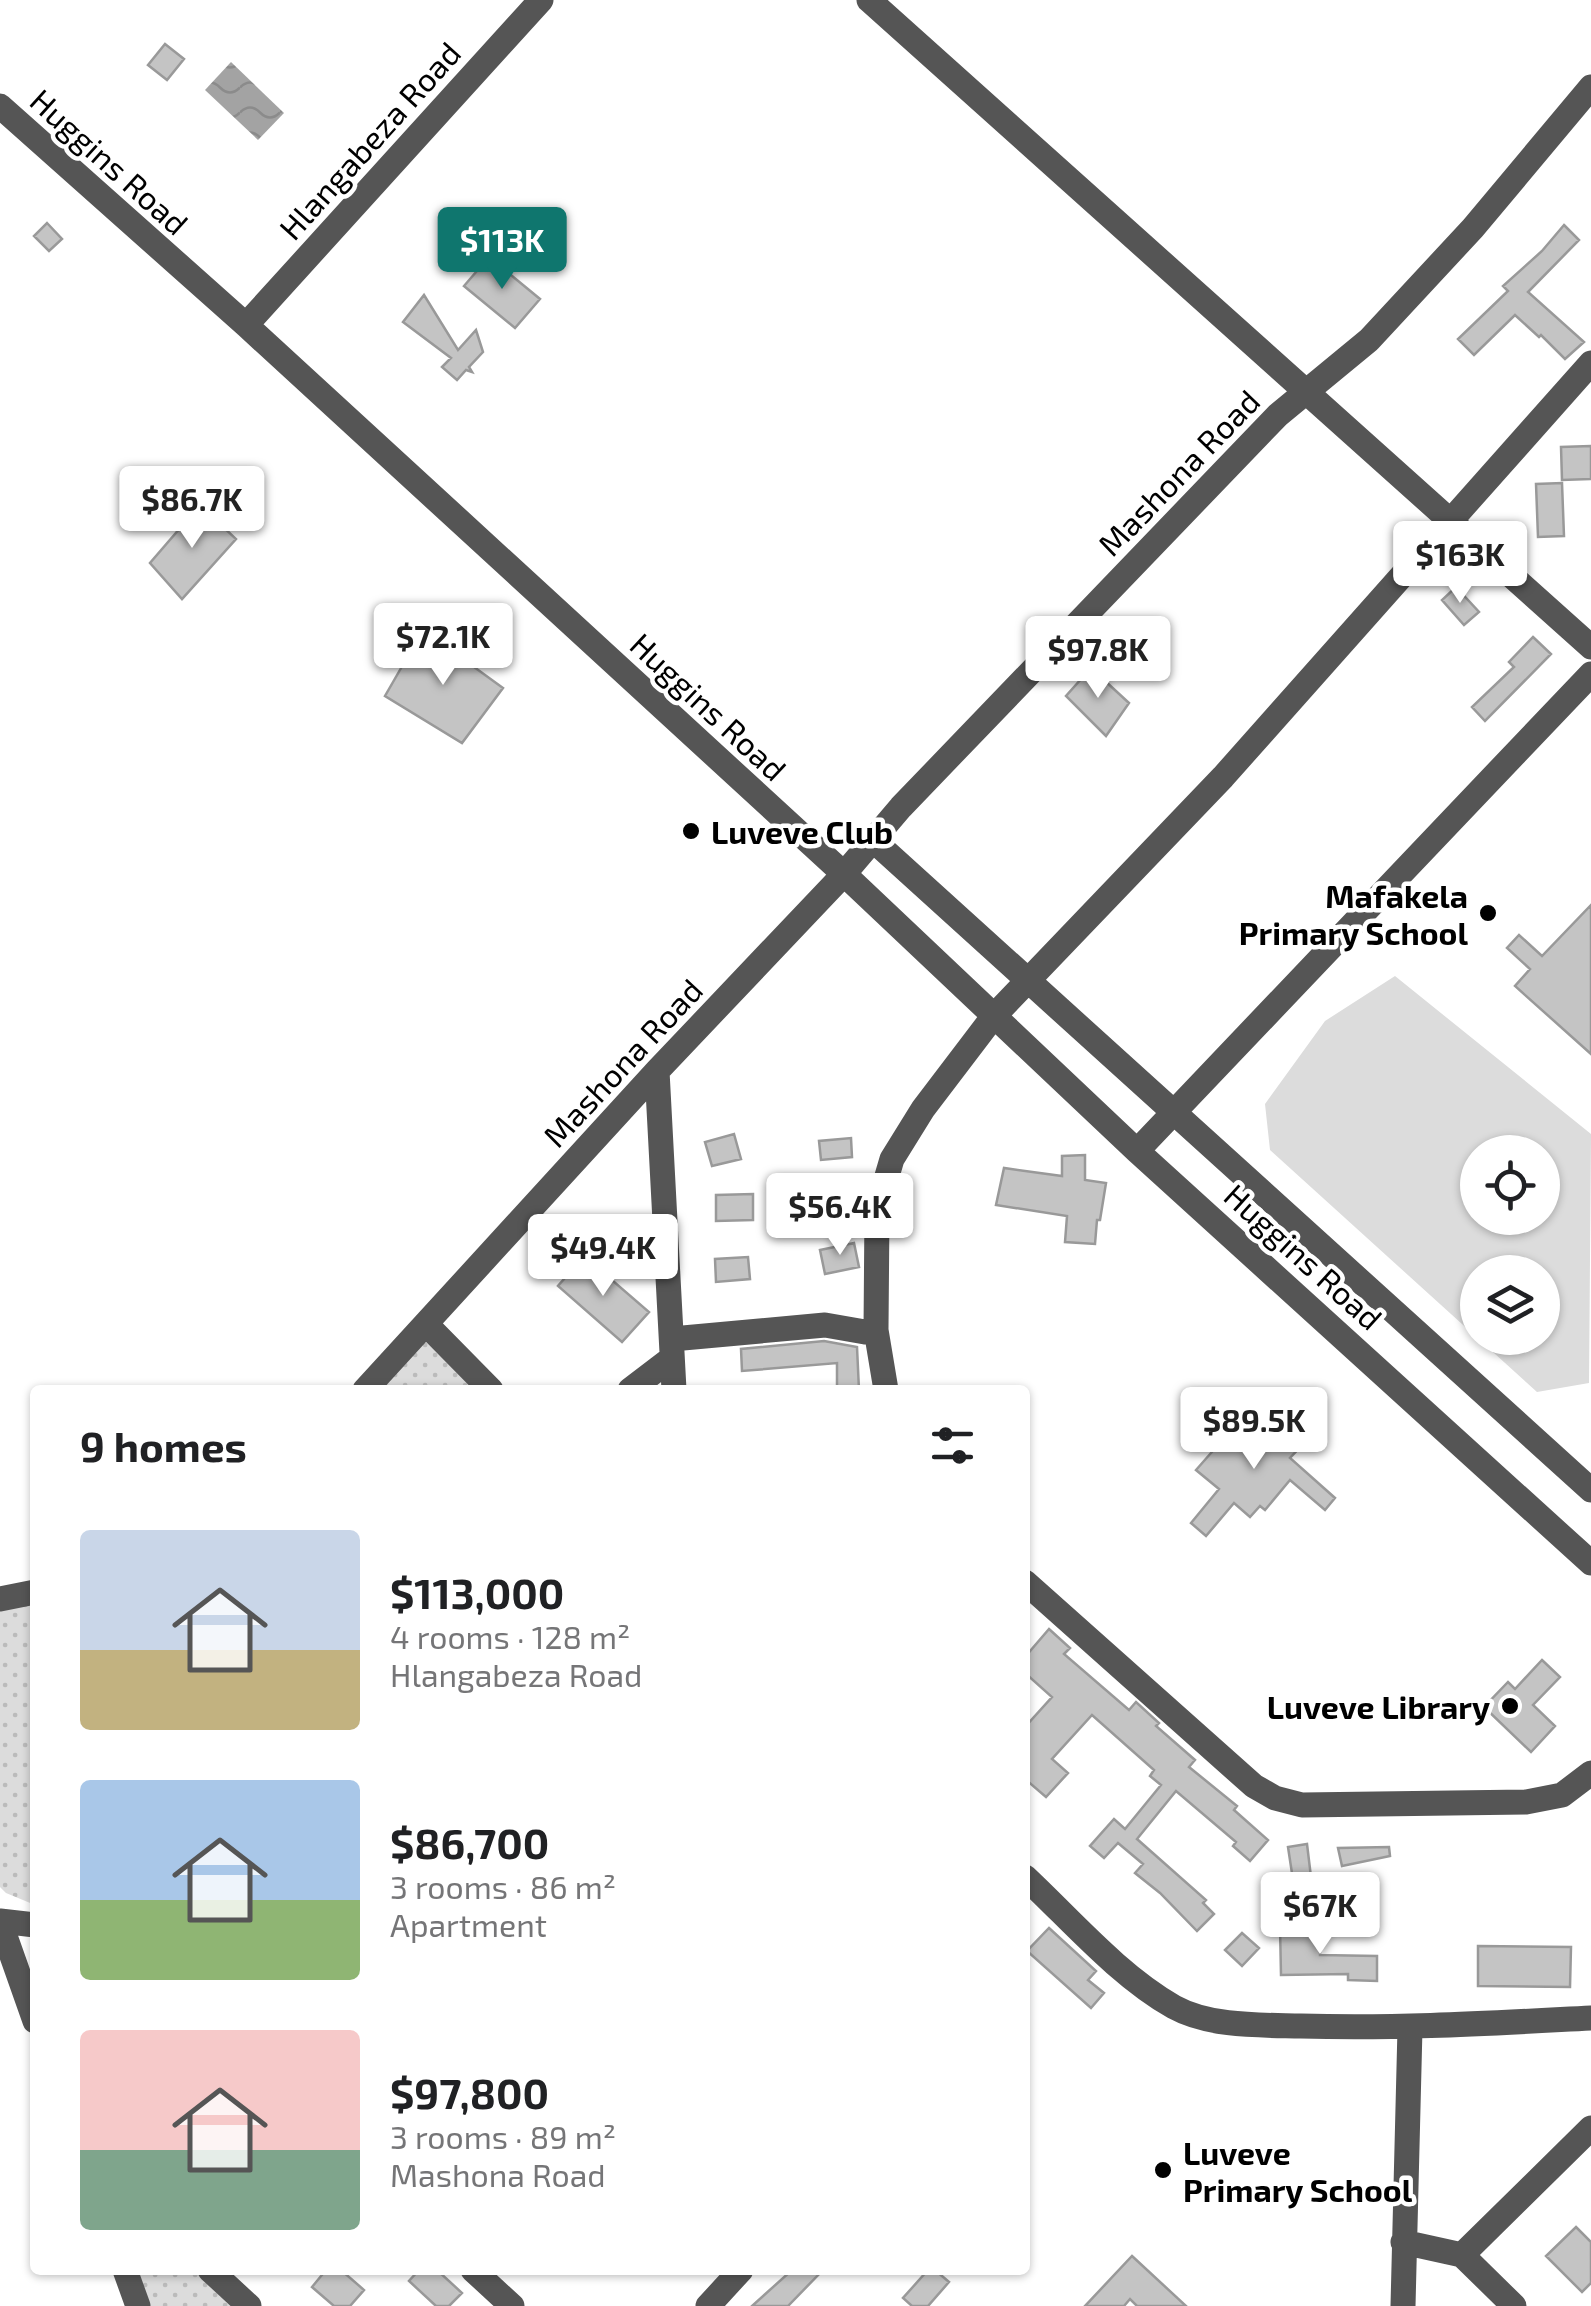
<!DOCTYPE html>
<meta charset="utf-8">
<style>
:root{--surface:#fff;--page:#f2f2f2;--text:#202124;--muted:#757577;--accent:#0f766e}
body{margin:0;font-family:"Exo 2",sans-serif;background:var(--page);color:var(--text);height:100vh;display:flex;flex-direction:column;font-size:38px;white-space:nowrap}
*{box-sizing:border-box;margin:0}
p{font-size:32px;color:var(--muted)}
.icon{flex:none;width:55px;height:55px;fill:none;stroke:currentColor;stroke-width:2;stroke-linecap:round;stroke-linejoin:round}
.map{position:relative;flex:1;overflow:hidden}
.panel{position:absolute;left:30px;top:1385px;width:1000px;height:890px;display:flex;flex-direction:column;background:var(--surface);border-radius:10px;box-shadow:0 2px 8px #0004}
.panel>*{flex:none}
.fabs{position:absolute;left:1460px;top:1135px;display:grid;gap:20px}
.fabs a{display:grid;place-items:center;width:100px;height:100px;border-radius:50%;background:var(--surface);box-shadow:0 2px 8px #0004;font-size:50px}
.price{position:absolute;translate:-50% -85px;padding:0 22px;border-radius:10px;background:#fff;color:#222;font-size:32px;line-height:65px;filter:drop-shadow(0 2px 5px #0008)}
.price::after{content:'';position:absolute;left:50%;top:60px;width:30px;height:22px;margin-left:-15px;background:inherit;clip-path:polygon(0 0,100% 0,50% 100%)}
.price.active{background:var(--accent);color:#fff}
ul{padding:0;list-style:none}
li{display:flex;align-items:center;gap:30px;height:250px;padding:0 50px}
li span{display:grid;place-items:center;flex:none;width:280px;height:200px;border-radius:10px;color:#555}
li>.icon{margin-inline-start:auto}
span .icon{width:120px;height:120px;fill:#fffc;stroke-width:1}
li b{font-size:42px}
h2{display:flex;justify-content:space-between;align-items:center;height:120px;padding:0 50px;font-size:42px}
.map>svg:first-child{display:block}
.grass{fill:url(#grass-dots)}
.garden{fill:#dcdcdc;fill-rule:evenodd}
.water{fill:url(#water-waves)}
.building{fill:#c4c4c4;stroke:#999;stroke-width:2.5}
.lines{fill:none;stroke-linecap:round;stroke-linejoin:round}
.minor{stroke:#555;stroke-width:25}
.poi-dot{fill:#000;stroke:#fff;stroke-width:4}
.labels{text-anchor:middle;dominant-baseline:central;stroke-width:9;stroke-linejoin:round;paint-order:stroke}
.street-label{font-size:32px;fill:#000;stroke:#fff}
.poi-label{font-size:32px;font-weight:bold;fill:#000;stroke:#fff;text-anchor:start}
</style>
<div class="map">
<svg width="1591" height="2306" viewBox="0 0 1591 2306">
<defs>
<pattern id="grass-dots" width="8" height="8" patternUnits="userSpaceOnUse" patternTransform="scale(2.5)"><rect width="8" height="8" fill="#dcdcdc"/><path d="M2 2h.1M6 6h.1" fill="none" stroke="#bbb" stroke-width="1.8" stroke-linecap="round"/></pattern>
<pattern id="water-waves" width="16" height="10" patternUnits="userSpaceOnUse" patternTransform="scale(2.5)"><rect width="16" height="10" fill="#a3a3a3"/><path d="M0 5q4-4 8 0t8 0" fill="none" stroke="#8b8b8b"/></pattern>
</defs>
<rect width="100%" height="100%" fill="#fff"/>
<path class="grass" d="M427,1335l54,55h-106z
M35,1601v304l-29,-12 -6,-6v-278z
M135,2270h58l38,36h-83z"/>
<path class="garden" d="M1395,976l196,158 -2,249 -52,9 -267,-242 -5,-46 60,-83zM1478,1152h64v66h-64zM1478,1272h64v66h-64z"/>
<path class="water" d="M231,62l53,51 -26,27 -53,-50z"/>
<path class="building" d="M165,44l19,15 -17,21 -19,-15z
M47,223l15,16 -13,12 -15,-15z
M1564,225l15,15 -51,52 56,50 -19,17 -24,-24 -2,2 -24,-22 -41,40 -16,-16 50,-48 -5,-5 39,-35z
M489,257l51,42 -25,29 -51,-42z
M424,295l34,55 18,-20 7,22 -14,15 3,5 -6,-2 -9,10 -15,-13 9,-9 -48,-36z
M1591,446v33l-29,1 -1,-33z
M1562,483l2,53 -26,1 -2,-53z
M200,505l36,34 -54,60 -32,-36z
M1456,587l23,25 -15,13 -22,-25z
M423,630l80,58 -41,55 -77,-47z
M1533,637l18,17 -66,67 -13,-14 42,-40 -5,-5z
M1091,668l38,35 -23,33 -40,-40z
M1591,905v149l-76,-68 15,-17 -23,-21 12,-13 23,21z
M734,1134l7,25 -29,7 -7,-24z
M851,1138l1,19 -31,3 -2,-19z
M1085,1155v25l21,3 -6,37h-3l-2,24 -30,-2 2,-26 -71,-11 8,-37 58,8v-20z
M847,1187l4,23 -27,4 -4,-23z
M753,1194v26l-37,1v-26z
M854,1243l5,24 -34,7 -5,-24z
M584,1256l65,56 -27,30 -64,-56z
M748,1257l2,22 -34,3 -1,-23z
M824,1341l33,6 2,43h-22v-27l-95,8 -1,-22z
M1268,1414l35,30 -13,14 45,40 -10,12 -35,-30 -25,30 -5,-4 -10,11 -16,-14 -28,33 -15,-13 28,-34 -23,-19 45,-51 13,11z
M1049,1629l21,19 -6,6 65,56 7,-8 23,21 -3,3 39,34 -6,7 48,39 -3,4 34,30 -18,21 -17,-15 3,-4 -60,-51 -39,48 69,61 -3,3 11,11 -17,17 -37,-38 -25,-20 8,-9 -25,-21 -14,15 -14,-12 24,-27 11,10 36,-44 -11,-9 4,-6 -62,-55 -40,44 16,14 -22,24 -21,-18v-52l27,-30 -27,-24v-16z
M1542,1660l18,17 -27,28 22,21 -24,26 -47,-45 24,-25 7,7z
M1307,1844l4,33 -18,3 -5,-33z
M1389,1847l1,9 -48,10 -4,-18z
M1280,1927h40v28l57,1v25l-29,-1v-6l-67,1z
M1049,1928l47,43 -8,9 16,13 -13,15 -64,-57z
M1242,1933l17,15 -17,18 -17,-16z
M1478,1946l93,1 -1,40 -92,-1z
M1576,2227l15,15v41l-9,9 -36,-36z
M1132,2256l54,50h-49l-7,-7 -6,7h-39z
M326,2270h15l23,20 -14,16h-16l-22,-19z
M419,2270h18l25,23 -13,13h-13l-27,-25z
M792,2270h31l-35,36h-36z
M928,2270h7l14,12 -21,24h-16l-9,-8z"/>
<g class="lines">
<path class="minor" d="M869,0l722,647
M0,106l246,219 598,549 293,277 454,412
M246,325l295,-325
M873,840l718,650
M657,1071l17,319
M1137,1151l454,-477
M427,1325l64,65
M672,1339l153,-14 40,7 11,-2
M365,1390l292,-319 187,-197 57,-67 377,-392 91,-75 104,-112 118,-141
M630,1390l42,-32
M886,1390l-10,-60 1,-120 15,-51 31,-50 70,-92 230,-240 368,-414
M1025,1582l229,204 21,12 27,7 224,-3 36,-7 29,-22
M0,1599l35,-7
M1025,1877c47,44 93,98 149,130 36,20 88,18 127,19 97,3 193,-3 290,-8
M0,1921l35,4
M0,1922l35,99
M1403,2242l59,13 52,51
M1462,2255l129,-127
M125,2270l13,36
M210,2270l39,36
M473,2270l39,36
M708,2306l33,-36
M1403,2306l7,-278"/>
</g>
<g class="poi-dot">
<circle cx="691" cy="831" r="10"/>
<circle cx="1488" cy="913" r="10"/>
<circle cx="1510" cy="1706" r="10"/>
<circle cx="1163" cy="2170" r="10"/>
</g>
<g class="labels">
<g class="street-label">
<text transform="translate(369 140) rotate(-48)">Hlangabeza Road</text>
<text transform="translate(110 161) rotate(42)">Huggins Road</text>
<text transform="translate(1178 472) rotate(-46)">Mashona Road</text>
<text transform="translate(709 706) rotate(43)">Huggins Road</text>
<text transform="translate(622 1062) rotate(-47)">Mashona Road</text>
<text transform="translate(1304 1256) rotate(42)">Huggins Road</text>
</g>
<g class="poi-label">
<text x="711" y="831">Luveve Club</text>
<text x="1468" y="895" text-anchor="end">Mafakela<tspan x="1468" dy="37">Primary School</tspan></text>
<text x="1490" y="1706" text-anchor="end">Luveve Library</text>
<text x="1183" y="2152">Luveve<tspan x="1183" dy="37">Primary School</tspan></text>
</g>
</g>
</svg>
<div class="fabs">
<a><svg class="icon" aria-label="locate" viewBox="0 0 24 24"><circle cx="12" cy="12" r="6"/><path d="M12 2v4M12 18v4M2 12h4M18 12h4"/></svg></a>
<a><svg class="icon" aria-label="layers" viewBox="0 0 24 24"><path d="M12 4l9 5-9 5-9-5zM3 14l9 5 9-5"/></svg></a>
</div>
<b class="price active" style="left:502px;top:292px">$113K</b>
<b class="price" style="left:192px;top:551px">$86.7K</b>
<b class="price" style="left:1460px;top:606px">$163K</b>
<b class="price" style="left:443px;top:688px">$72.1K</b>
<b class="price" style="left:1098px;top:701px">$97.8K</b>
<b class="price" style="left:840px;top:1258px">$56.4K</b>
<b class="price" style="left:603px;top:1299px">$49.4K</b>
<b class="price" style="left:1254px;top:1472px">$89.5K</b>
<b class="price" style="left:1320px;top:1957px">$67K</b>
<section class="panel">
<h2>9 homes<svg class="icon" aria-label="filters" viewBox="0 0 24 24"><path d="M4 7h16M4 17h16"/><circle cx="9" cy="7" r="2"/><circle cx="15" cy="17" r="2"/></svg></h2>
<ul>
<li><span style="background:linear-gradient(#c9d6e8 60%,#c2b280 0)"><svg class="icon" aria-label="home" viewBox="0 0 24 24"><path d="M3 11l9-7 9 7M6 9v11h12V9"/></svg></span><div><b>$113,000</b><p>4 rooms · 128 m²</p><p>Hlangabeza Road</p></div></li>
<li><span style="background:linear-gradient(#a9c7e8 60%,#8fb573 0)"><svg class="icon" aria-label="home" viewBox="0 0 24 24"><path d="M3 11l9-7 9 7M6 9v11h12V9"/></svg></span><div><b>$86,700</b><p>3 rooms · 86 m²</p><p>Apartment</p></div></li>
<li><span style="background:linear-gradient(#f6c9c9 60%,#7fa58c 0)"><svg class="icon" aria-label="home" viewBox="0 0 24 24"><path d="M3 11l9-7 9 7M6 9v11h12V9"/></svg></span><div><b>$97,800</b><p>3 rooms · 89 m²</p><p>Mashona Road</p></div></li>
</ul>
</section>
</div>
